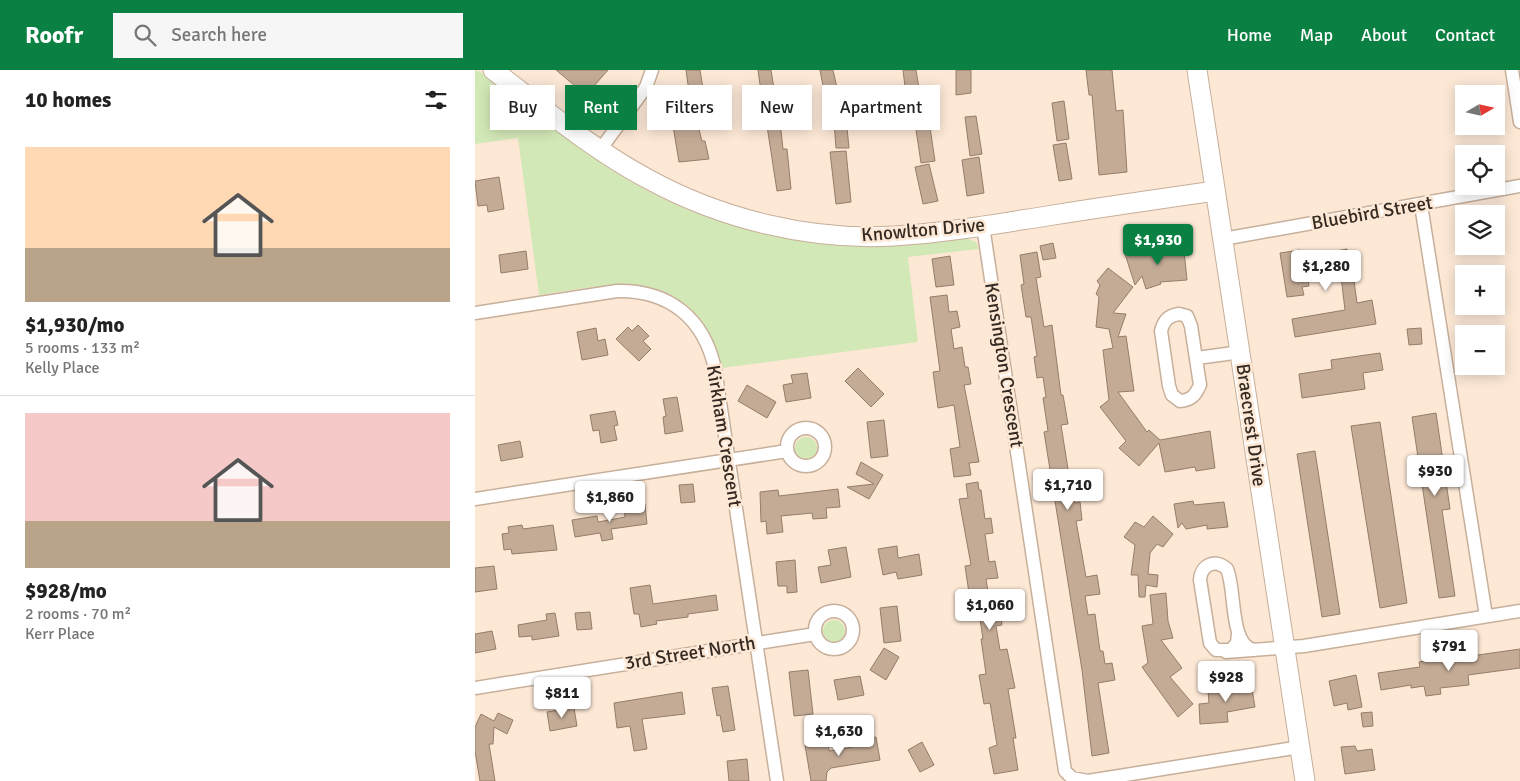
<!DOCTYPE html>
<meta charset="utf-8">
<style>
:root{--surface:#fff;--page:#f6f6f6;--text:#222;--muted:#767676;--line:#e0e0e0;--accent:#0b8043}
body{margin:0;font-family:Signika,sans-serif;background:var(--page);color:var(--text);height:100vh;display:flex;flex-direction:column;font-size:19px;white-space:nowrap}
*{box-sizing:border-box;margin:0}
p{font-size:16px;color:var(--muted)}
.icon{flex:none;width:28px;height:28px;fill:none;stroke:currentColor;stroke-width:2;stroke-linecap:round;stroke-linejoin:round}
.map{position:relative;flex:1;overflow:hidden}
.details{display:flex;flex-direction:column;background:var(--surface);width:475px}
.details>*{flex:none}
.hud{position:absolute;left:15px;top:15px;width:475px;height:45px;display:flex;gap:10px}
.needle{width:32px;rotate:81deg}
.controls{position:absolute;left:980px;top:15px;display:grid;gap:10px}
.controls a{display:grid;place-items:center;width:50px;height:50px;border-radius:0px;background:var(--surface);box-shadow:0 2px 12px #0003;font-size:25px}
.price{position:absolute;translate:-50% -42px;padding:0 11px;border-radius:5px;background:#fff;color:#222;font-size:16px;line-height:32px;filter:drop-shadow(0 1px 2px #0008)}
.price::after{content:'';position:absolute;left:50%;top:30px;width:15px;height:11px;margin-left:-8px;background:inherit;clip-path:polygon(0 0,100% 0,50% 100%)}
.price.current{background:var(--accent);color:#fff}
ul{padding:0;list-style:none}
li{display:grid;align-content:center;gap:10px;height:265px;padding:0 25px}
li+li{border-top:1px solid var(--line)}
li span{display:grid;place-items:center;height:155px;border-radius:0px;color:#555}
li>.icon{margin-inline-start:auto}
span .icon{width:90px;height:90px;fill:#fffc;stroke-width:1}
li b{font-size:21px}
h2{display:flex;justify-content:space-between;align-items:center;height:60px;padding:0 25px;font-size:21px}
.chip{padding:0 18px;border-radius:0px;background:var(--surface);box-shadow:0 2px 12px #0003;font-size:18px;line-height:45px}
.chip.current{background:var(--accent);color:#fff}
header{display:flex;align-items:center;gap:30px;box-sizing:border-box;height:70px;padding:0 25px;background:var(--accent);color:#fff}
header strong{font-size:24px}
nav{display:flex;gap:28px;margin-inline-start:auto;font-size:18px}
.search{width:350px;height:45px;background:var(--page);display:flex;align-items:center;gap:12px;box-sizing:border-box;padding:0 18px;border-radius:0px;color:var(--muted);font-size:19px}
main{display:flex;flex:1;min-height:0}
.map>svg:first-child{display:block}
.green{fill:#d3e8b7}
.building{fill:#c4ab96;stroke:#947d69}
.lines{fill:none;stroke-linecap:round;stroke-linejoin:round}
.street-casing{stroke:#c7af9a;stroke-width:15}
.secondary-casing{stroke:#c7af9a;stroke-width:21}
.street{stroke:#fff;stroke-width:12}
.secondary{stroke:#fff;stroke-width:19}
.labels{text-anchor:middle;dominant-baseline:central;stroke-width:5;stroke-linejoin:round;paint-order:stroke}
.street-label{font-size:19px;fill:#342a22;stroke:#fde8d6}
</style>
<header>
<strong>Roofr</strong>
<div class="search"><svg class="icon" aria-label="search" viewBox="0 0 24 24"><circle cx="10" cy="10" r="6"/><path d="M15 15l6 6"/></svg>Search here</div>
<nav><a>Home</a><a>Map</a><a>About</a><a>Contact</a></nav>
</header>
<main>
<section class="details">
<h2>10 homes<svg class="icon" aria-label="filters" viewBox="0 0 24 24"><path d="M4 7h16M4 17h16"/><circle cx="9" cy="7" r="2"/><circle cx="15" cy="17" r="2"/></svg></h2>
<ul>
<li><span style="background:linear-gradient(#ffd9b3 65%,#b9a48a 0)"><svg class="icon" aria-label="home" viewBox="0 0 24 24"><path d="M3 11l9-7 9 7M6 9v11h12V9"/></svg></span><div><b>$1,930/mo</b><p>5 rooms · 133 m²</p><p>Kelly Place</p></div></li>
<li><span style="background:linear-gradient(#f6c9c9 70%,#b9a48a 0)"><svg class="icon" aria-label="home" viewBox="0 0 24 24"><path d="M3 11l9-7 9 7M6 9v11h12V9"/></svg></span><div><b>$928/mo</b><p>2 rooms · 70 m²</p><p>Kerr Place</p></div></li>
</ul>
</section>
<div class="map">
<svg width="1045" height="711" viewBox="0 0 1045 711">
<rect width="100%" height="100%" fill="#fde8d6"/>
<path class="green" d="M0,0c10,2 22,15 31,21 28,22 56,43 85,64 110,82 242,102 375,83l10,4 3,7 -71,8 10,85 -196,26c-4,-11 -6,-22 -11,-32 -37,-71 -109,-50 -172,-41l-21,-157 -43,6z
M320 378a11 11 0 1 1 22 0a11 11 0 1 1-22 0Z
M348 561a11 11 0 1 1 22 0a11 11 0 1 1-22 0Z"/>
<path class="building" d="M81,0h52l-22,25z
M211,0h14l3,19 -14,3z
M283,0h13l3,19 -13,3z
M345,0h13l4,18 -13,3z
M428,0h13l5,31 -14,2z
M481,0h15v23l-15,2z
M611,0h26l4,41 7,-1 4,62 -28,3 -7,-80h-3z
M216,23l6,29 5,19h3l4,18 -30,3 -6,-36 10,-2 -4,-29z
M589,31l5,38 -12,2 -5,-38z
M370,38l4,40h-13l-3,-39z
M290,43h14l4,36h4l4,40 -14,2z
M501,46l6,38 -12,2 -5,-39z
M454,51l6,40 -14,2 -6,-40z
M591,73l6,36 -13,2 -6,-36z
M371,81l5,51 -15,2 -6,-52z
M504,87l5,36 -17,3 -5,-36z
M454,94l9,37 -15,3 -8,-37z
M24,107l5,32 -16,3 -1,-7 -9,1 -3,-25z
M708,171l4,39 -27,2 1,2 -15,5 -4,-13 -7,9 -10,-31 25,-7 3,8 20,-3 -2,-10z
M578,173l3,15 -13,2 -3,-14z
M872,179l1,8h8l2,15 -5,1 4,30 15,-3 4,24 -81,13 -3,-18 53,-9 -5,-42 -33,6 2,12 -7,1 2,8 -17,2 -7,-44 20,-3 1,5 10,1z
M51,181l2,18 -27,4 -2,-18z
M562,182l4,25 -5,1 8,49 8,-2 9,70h2l5,29 -7,1 7,44 7,34 5,-1 2,18 -6,1 10,56 11,-2 3,19 -15,2 3,19 7,-1 5,37h3l2,13 7,-1 3,17 -17,3 11,70 -17,3 -10,-86 -38,-238 4,-1 -5,-33 3,-1 -3,-20 -6,1 -3,-21 3,-1 -6,-39h-5l-5,-32 3,-1 -4,-29z
M475,186l4,29 -18,2 -4,-28z
M633,198l25,19 -20,26 13,1 -8,23 8,-1 8,55 -16,1 29,40 2,-2 11,10 50,-9 5,37 -19,3 -1,-4 -30,5 -6,-29 -20,23 -20,-18 7,-7 -26,-34 9,-7 -6,-50 10,-2 -4,-19 -13,-2 3,-30 -3,-3 4,-9 -3,-4z
M472,225l2,17 8,-1 3,16 -9,2 3,20 8,-2 3,20h3l3,17 -7,1 15,77 -10,1 2,12 -17,2 -4,-28 10,-2 -6,-42 -16,3 -5,-36 7,-1 -10,-74z
M163,255l11,11 -6,5 8,8 -12,12 -23,-22 12,-12 4,4z
M121,258l2,13 7,-2 3,16 -26,5 -5,-28z
M946,258l1,16 -13,1 -2,-16z
M905,283l3,17 -20,3 2,16 -63,9 -3,-24 33,-5 -1,-9z
M383,298l26,26 -13,13 -26,-26z
M332,303l4,25 -25,4 -3,-17 10,-2 -2,-8z
M272,315l29,17 -9,16 -29,-17z
M202,327l6,34 -18,3 -2,-17 3,-1 -3,-17z
M140,341l3,14 -4,1 3,14 -16,3 -2,-13 -6,1 -3,-16z
M961,343l14,96 -8,1 13,86 -16,2 -27,-181z
M409,350l4,36 -17,2 -4,-36z
M905,352l27,181 -27,5 -29,-182z
M45,371l3,16 -22,4 -3,-16z
M840,381l25,163 -18,3 -25,-163z
M386,392l22,13 -14,24 -22,-12 27,-3 -18,-10z
M503,412l1,8h2l4,29 6,-1 2,15 -8,1 4,28 6,-1 3,17 -12,1 3,19 12,-2 2,14h-3l2,15 -6,1 4,24 7,-1 8,39 -7,1 8,49h-3l5,32 -24,4 -5,-26 8,-3 -7,-42 -6,1 -5,-29 7,-1 -5,-35h2l-7,-47 -7,1 -4,-27 6,-1 -12,-66 9,-1 -2,-14z
M218,414l2,18 -14,1 -2,-18z
M363,419l2,18 -14,1 1,10 -14,1 -1,-6 -31,3 2,16 -16,2 -1,-13 -5,1 -1,-30 18,-2 1,6z
M718,431l1,4 30,-3 4,25 -21,2v-4l-21,4 -4,-6 -4,5 -4,-24z
M170,434l2,20 -36,5 2,10 -11,2 -2,-8 -25,4 -3,-17 25,-4 1,6 27,-5 -1,-10z
M678,446l20,18 -10,13 -6,-3 -7,9 -2,21 10,1 -1,12 -11,-2 -1,12h-6l-1,-22h-7l4,-30 -11,-8 11,-15 9,5z
M47,455l1,4 30,-4 4,25 -45,4 -1,-5 -7,1 -2,-16 7,-1 -1,-6z
M422,476l1,12 21,-4 3,21 -24,4 -2,-7 -13,3 -5,-26z
M371,477l5,30 -30,6 -3,-16 13,-2 -3,-15z
M320,490l2,32 -10,1v-7h-9l-2,-24z
M19,496l3,23 -22,3v-24z
M175,515l3,19 63,-9 2,15 -30,4v3l-32,4 1,3 -16,3 -2,-13h-5l-4,-26z
M691,523l2,28 5,17 -12,2 21,28 -12,9 23,27 -15,13 -36,-50 6,-4 -6,-37 11,-2 -3,-29z
M422,536l4,35 -17,2 -4,-35z
M115,542l2,17 -15,1 -2,-17z
M80,543l4,23 -27,4v-4l-13,1 -1,-12 29,-5 -1,-6z
M17,561l4,18 -21,4v-19z
M409,578l15,9 -13,23 -16,-10z
M1045,579v19l-52,7 1,10 -29,3 1,6 -15,2 -2,-10 -13,2v-3l-30,5 -3,-17 42,-6 -1,-5 17,-3v2z
M333,600l5,44 -19,2 -5,-44z
M881,605l6,32 -14,3 -1,-7 -13,3 -5,-25z
M385,606l4,19 -26,5 -4,-20z
M776,613l4,24 -28,5 1,10 -28,2 -1,-20 10,-1 -1,-12 20,-1 -1,-3z
M253,616l7,44 -12,2 -3,-17 -3,1 -5,-28z
M207,622l3,22 -43,5 5,30 -13,2 -4,-25 -13,2 -3,-25z
M99,638l3,18 -27,5 -3,-19z
M897,642l1,14 -10,1 -2,-14z
M23,643l15,7 -6,14 -13,-7 -1,17h-4l6,37h-15l-5,-30v-24l6,-13 13,7z
M401,667l4,23 -49,8 -4,4 -1,9h-15l-6,-36 23,-3 1,9 24,-4 -1,-6z
M447,672l12,23 -14,7 -12,-22z
M880,676l2,5 15,-2 3,21 -30,4 -4,-27z
M272,689l2,22h-20l-2,-20z"/>
<g class="lines">
<defs>
<path id="street" d="M1037,0l8,52
M125,80l46,-63 6,-17
M946,135l65,411
M508,156l82,545 7,7 16,3 212,-34
M748,169l297,-53
M0,243l142,-22c52,-1 87,27 98,78l62,412
M704,244l8,2 4,10 9,59c-5,11 -9,15 -20,16l-8,-6 -3,-9 -8,-55c3,-11 7,-15 18,-17z
M722,288l44,-6
M312 377a19 19 0 1 1 38 0a19 19 0 1 1-38 0Z
M0,429l312,-48
M340 560a19 19 0 1 1 38 0a19 19 0 1 1-38 0Z
M763,564l-1,9 -6,7h-15l-6,-7 -10,-63c1,-15 15,-22 27,-11 9,20 2,76 27,81
M751,582l78,-6 216,-35
M0,618l340,-54"/>
<path id="secondary" d="M18,0c50,38 99,79 155,109 73,40 162,62 246,57 51,-3 102,-12 153,-20 56,-9 112,-17 168,-25
M722,0l108,711"/>
</defs>
<use href="#street" class="street-casing"/>
<use href="#secondary" class="secondary-casing"/>
<use href="#street" class="street"/>
<use href="#secondary" class="secondary"/>
</g>
<g class="labels">
<g class="street-label">
<text transform="translate(897 143) rotate(-10)">Bluebird Street</text>
<text transform="translate(448 160) rotate(-5)">Knowlton Drive</text>
<text transform="translate(529 295) rotate(81)">Kensington Crescent</text>
<text transform="translate(776 355) rotate(82)">Braecrest Drive</text>
<text transform="translate(249 366) rotate(81)">Kirkham Crescent</text>
<text transform="translate(215 583) rotate(-9)">3rd Street North</text>
</g>
</g>
</svg>
<div class="controls">
<a><svg class="needle" viewBox="-14 -14 28 28"><path d="M0-13l5 13h-10z" fill="#e53935"/><path d="M0 13l5-13h-10z" fill="#767676"/></svg></a>
<a><svg class="icon" aria-label="locate" viewBox="0 0 24 24"><circle cx="12" cy="12" r="6"/><path d="M12 2v4M12 18v4M2 12h4M18 12h4"/></svg></a>
<a><svg class="icon" aria-label="layers" viewBox="0 0 24 24"><path d="M12 4l9 5-9 5-9-5zM3 14l9 5 9-5"/></svg></a>
<a>+</a>
<a>−</a>
</div>
<b class="price current" style="left:683px;top:196px">$1,930</b>
<b class="price" style="left:851px;top:222px">$1,280</b>
<b class="price" style="left:960px;top:427px">$930</b>
<b class="price" style="left:593px;top:441px">$1,710</b>
<b class="price" style="left:135px;top:453px">$1,860</b>
<b class="price" style="left:515px;top:561px">$1,060</b>
<b class="price" style="left:974px;top:602px">$791</b>
<b class="price" style="left:751px;top:633px">$928</b>
<b class="price" style="left:87px;top:649px">$811</b>
<b class="price" style="left:364px;top:687px">$1,630</b>
<div class="hud">
<a class="chip">Buy</a>
<a class="chip current">Rent</a>
<a class="chip">Filters</a>
<a class="chip">New</a>
<a class="chip">Apartment</a>
</div>
</div>
</main>
